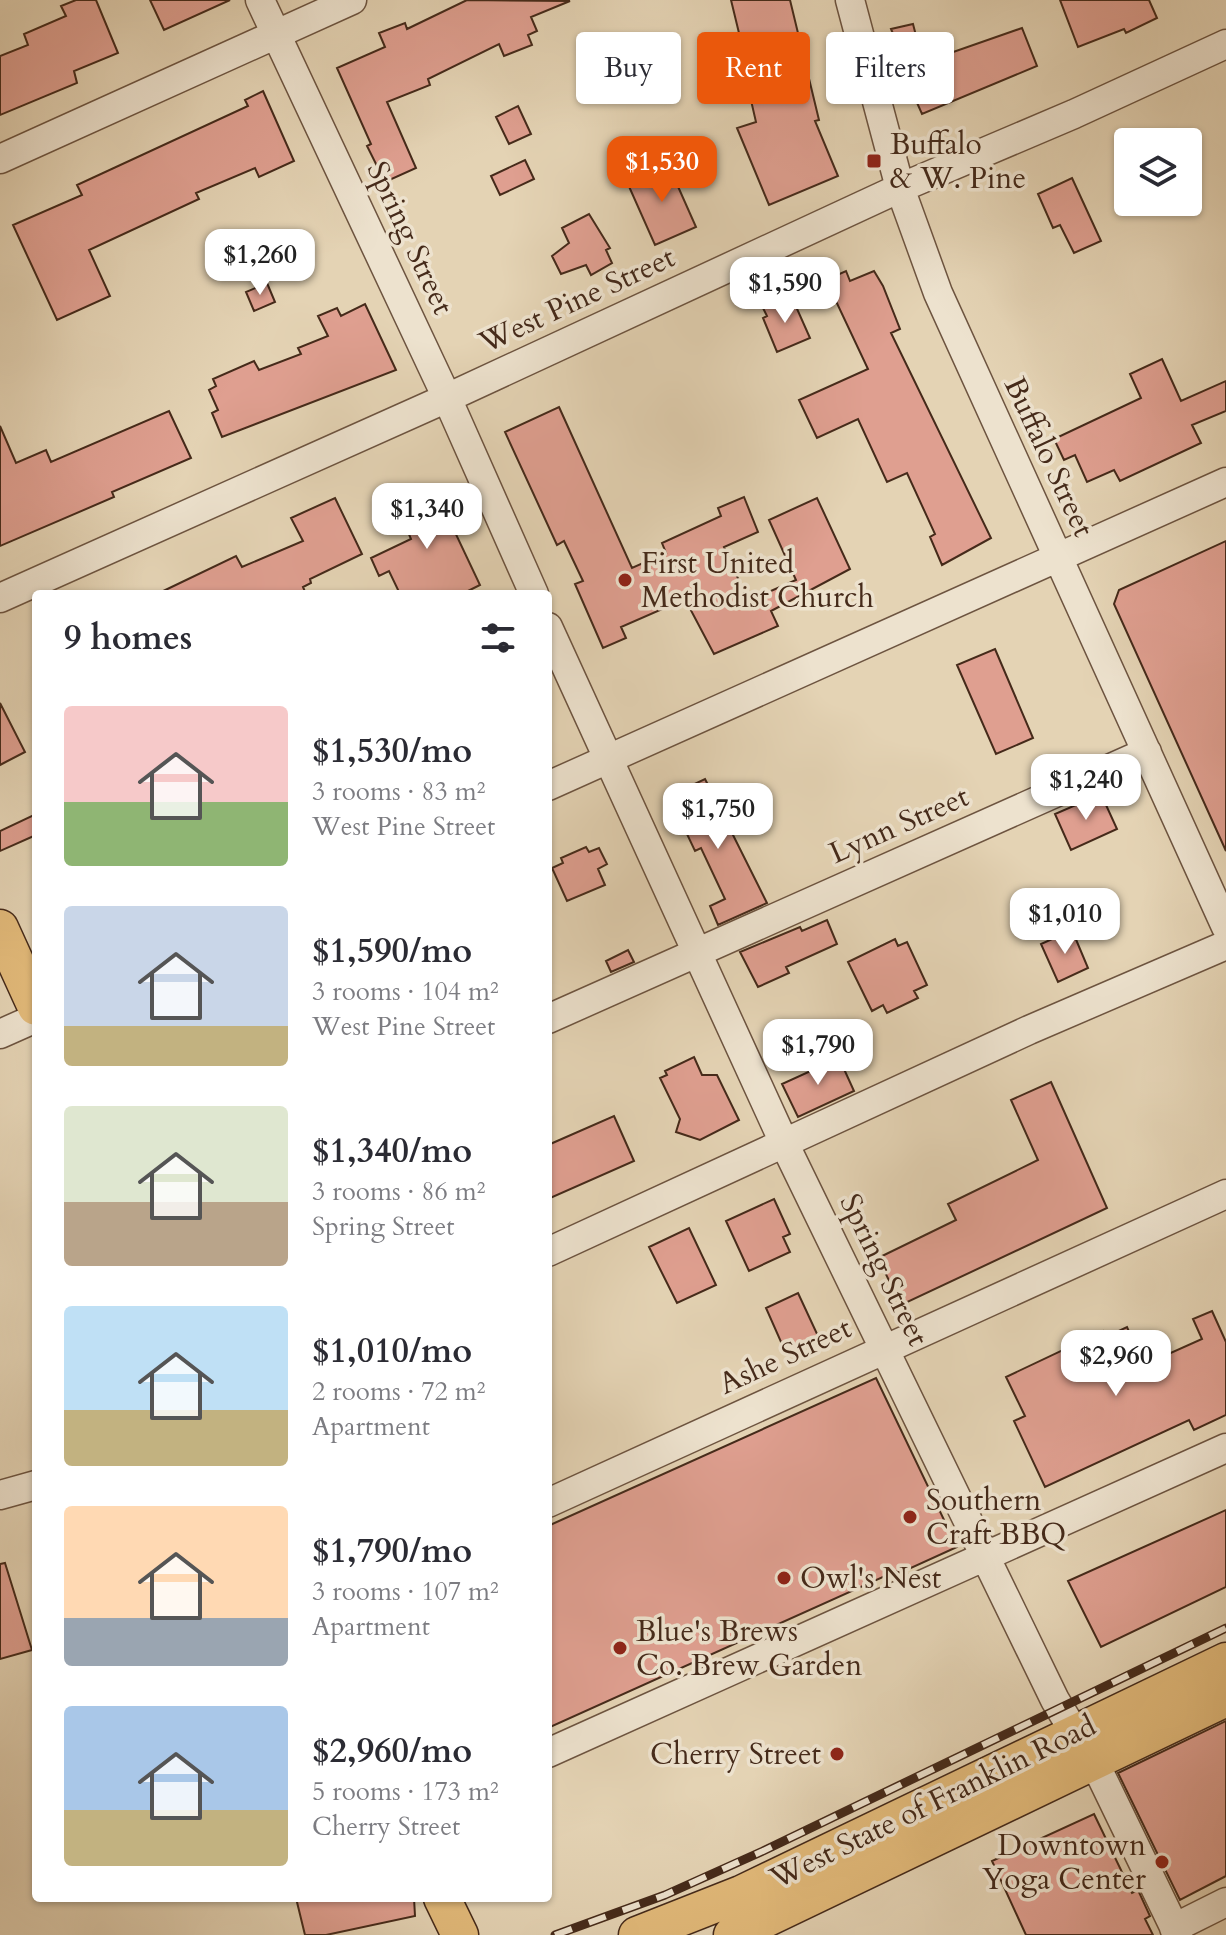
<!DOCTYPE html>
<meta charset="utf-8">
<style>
:root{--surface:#fff;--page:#f2f2f3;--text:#2b2b33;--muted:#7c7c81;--accent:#ea580c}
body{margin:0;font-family:Cardo,serif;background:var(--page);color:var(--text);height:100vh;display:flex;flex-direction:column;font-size:30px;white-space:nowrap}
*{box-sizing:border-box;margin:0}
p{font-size:26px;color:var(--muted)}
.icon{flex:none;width:44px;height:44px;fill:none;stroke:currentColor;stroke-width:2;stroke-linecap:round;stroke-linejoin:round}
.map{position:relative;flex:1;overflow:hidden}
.sheet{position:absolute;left:32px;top:590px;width:520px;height:1312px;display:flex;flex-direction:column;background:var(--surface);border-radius:8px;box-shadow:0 2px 6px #0004}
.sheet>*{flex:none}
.hud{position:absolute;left:576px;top:32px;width:530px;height:72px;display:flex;gap:16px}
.tools{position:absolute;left:1114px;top:128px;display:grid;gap:16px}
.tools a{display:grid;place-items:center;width:88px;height:88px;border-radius:8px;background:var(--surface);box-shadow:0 2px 6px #0004;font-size:40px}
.price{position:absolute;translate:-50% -68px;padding:0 18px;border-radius:16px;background:#fff;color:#222;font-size:26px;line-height:52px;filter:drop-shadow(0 2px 4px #0008)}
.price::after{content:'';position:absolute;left:50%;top:48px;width:24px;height:18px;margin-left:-12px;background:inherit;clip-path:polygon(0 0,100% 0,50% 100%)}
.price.current{background:var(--accent);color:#fff}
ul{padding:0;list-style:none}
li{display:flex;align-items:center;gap:24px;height:200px;padding:0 32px}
li span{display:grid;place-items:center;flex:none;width:224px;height:160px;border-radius:8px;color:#555}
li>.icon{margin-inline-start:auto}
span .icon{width:96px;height:96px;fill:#fffc;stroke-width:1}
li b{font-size:34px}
h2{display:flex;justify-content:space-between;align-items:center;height:96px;padding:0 32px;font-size:34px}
.pill{padding:0 28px;border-radius:8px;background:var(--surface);box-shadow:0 2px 6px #0004;font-size:28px;line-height:72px}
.pill.current{background:var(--accent);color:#fff}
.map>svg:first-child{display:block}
.building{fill:#df9f90;stroke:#452a1a;stroke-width:2}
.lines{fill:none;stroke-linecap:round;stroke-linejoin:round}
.minor-casing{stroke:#6d5440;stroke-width:31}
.major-casing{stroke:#452a1a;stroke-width:39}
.minor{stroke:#ede2ce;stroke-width:28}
.major{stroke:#e2ba7a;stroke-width:36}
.rail-casing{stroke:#452a1a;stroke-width:9}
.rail{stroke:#ede2ce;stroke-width:6;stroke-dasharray:18;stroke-linecap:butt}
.poi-dot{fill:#8f2418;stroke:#ede2ce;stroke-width:3}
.labels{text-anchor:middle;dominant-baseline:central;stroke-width:7;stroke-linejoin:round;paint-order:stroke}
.poi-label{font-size:30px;fill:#452a1a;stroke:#ede2ce;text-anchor:start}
.street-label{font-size:30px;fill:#452a1a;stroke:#ede2ce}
</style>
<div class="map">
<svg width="1226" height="1935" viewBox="0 0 1226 1935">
<rect width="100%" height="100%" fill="#e4d3b4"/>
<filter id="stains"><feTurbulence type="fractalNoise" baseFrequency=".0025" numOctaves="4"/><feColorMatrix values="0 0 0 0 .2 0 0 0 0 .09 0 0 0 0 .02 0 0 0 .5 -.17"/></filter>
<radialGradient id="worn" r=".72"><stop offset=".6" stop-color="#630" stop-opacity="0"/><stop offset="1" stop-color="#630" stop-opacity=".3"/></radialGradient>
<path class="building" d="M76,0h20l22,53 -44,18 3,12 -77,32v-59l28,-11 -4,-11 42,-18 -5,-10z
M150,0h80l-66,30z
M467,0l103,1 -39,16 6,14 -9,4 4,10 -28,11 -5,-12 -71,35 2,6 -43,17 29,66 -31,14 -18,-36 4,-2 -34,-76 48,-21 -6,-14 26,-10 2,6z
M731,0h59l29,120 -4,1 23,55 -69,29 -32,-77 19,-6 -6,-26 4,-1z
M1060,0h89l8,18 -31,15 -2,-4 -46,18z
M913,24l8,31 15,-7 3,9 83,-29 15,38 -115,48 -12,-27 5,-2 -24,-56z
M263,91l31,70 -35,16 -4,-9 -59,25 3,6 -110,51 21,46 -53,24 -44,-95 69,-30 -5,-10 171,-79 -3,-6z
M518,106l13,28 -22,10 -13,-27z
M525,160l9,19 -34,16 -9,-19z
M668,164l28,63 -41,18 -28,-63z
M1072,178l29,63 -27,12 -14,-28 -7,3 -15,-34z
M589,214l21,34 -4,2 6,13 -21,12 -5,-10 -25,9 -9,-18 17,-13 -7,-15z
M846,271l4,10 24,-10 9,15 17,43 -9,4 100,205 -49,27 -12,-28 5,-3 -28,-61 -20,9 -29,-63 -41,19 -18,-38 69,-31 -42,-89z
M267,283l8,19 -21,9 -8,-19z
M789,297l2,6 3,-1 16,36 -33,14 -14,-34 4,-2 -4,-8z
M365,304l31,66 -174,67 -10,-24 6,-3 -9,-20 7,-4 -3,-7 41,-18 5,9 42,-16 -3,-6 30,-12 -10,-20 19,-8 4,8z
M1162,359l19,42 45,-20v30l-34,14 9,18 -81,38 -6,-11 -27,12 -12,-27 -11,5 -10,-21 87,-41 -11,-24z
M559,407l73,161 34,-15 -4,-10 59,-27 -3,-8 26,-11 14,35 -34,15 24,54 48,-21 -27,-60 48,-22 33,71 -79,42 7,15 -64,28 -29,-55 -64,28 5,11 -23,10 -28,-64 8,-3 -19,-40 -7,4 -52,-113z
M169,411l22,47 -79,34 2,5 -114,49v-120l16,37 30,-13 5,12z
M416,489l3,7 16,-6 45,95 -18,9h-62l-11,-23 -10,5 -8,-18 40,-19 -17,-40z
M335,498l27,56 -52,25 1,4 -8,4 3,7h-149l79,-38 6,11 61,-26 -12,-23z
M1226,541v310l-112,-247 5,-14z
M995,649l38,89 -37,16 -39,-89z
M0,703l25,49 -25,13z
M705,779l62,124 -49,22 -8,-19 15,-7 -24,-51 -6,3 -26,-55z
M1101,794l16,35 -46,21 -16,-36z
M36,814v21l-36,16v-20z
M586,847l3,5 10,-4 8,16 -9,5 7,16 -38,16 -15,-33 11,-5 -2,-5z
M827,920l10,24 -51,23 3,6 -31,14 -18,-35 60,-25 2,4z
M1072,930l16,38 -30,14 -17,-38z
M895,939l3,7 9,-4 20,43 -13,6 4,7 -31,15 -4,-8 -11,6 -24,-49z
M628,950l6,12 -23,10 -5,-11z
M694,1057l8,18h15l22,45 -39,20 -24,-8 4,-13 -20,-41 7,-3 -2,-4z
M839,1058l15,33 -56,26 -16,-33z
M1051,1082l56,126 -206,97 -23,-47 78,-38 -8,-16 90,-44 -27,-60z
M614,1116l20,45 -86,38v-54z
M774,1199l16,35 -7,3 7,15 -41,19 -23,-50z
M689,1228l27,57 -39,18 -28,-56z
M798,1293l20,43 -33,15 -19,-43z
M1212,1311l14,31v73l-32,15 -5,-10 -144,67 -31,-66 11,-5 -19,-39 97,-46 3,6 21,-10 17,38 58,-26 -9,-20z
M876,1378l81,169 -57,26 -4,-2 -348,157v-202z
M1226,1510v77l-125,60 -33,-66z
M5,1563l27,87 -32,9v-95z
M1226,1721v155l-46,24 -62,-127z
M1094,1814l38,79 6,-3 12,26 -5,3 8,16h-127l-34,-74z
M296,1898h118l1,18 -89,19h-21z"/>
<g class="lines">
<defs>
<path id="minor" d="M260,0l187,398 87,196
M850,0l50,188 38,105 288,634
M0,159l352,-159
M0,598l447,-200 453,-210 174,-74 152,-70
M548,627l237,518 270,555 47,78 76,157
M548,786l678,-304
M548,1019l599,-267
M0,1034l36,-16
M548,1252l481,-222 197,-85
M0,1495l36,-10
M548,1503l678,-309
M548,1753l678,-305
M1174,1928l52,-26"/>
<path id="major" d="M0,928l36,79
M442,1898l18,37
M637,1935l104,-41 485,-233
M732,1935l494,-237"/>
</defs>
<use href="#minor" class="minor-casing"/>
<use href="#major" class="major-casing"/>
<use href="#minor" class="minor"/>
<use href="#major" class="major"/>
<defs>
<path id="rail" d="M555,1935l110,-40 98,-44 463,-223"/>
</defs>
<use href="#rail" class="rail-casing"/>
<use href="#rail" class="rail"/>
</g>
<g class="poi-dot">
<rect x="866" y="153" width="16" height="16" rx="4"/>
<circle cx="625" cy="580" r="8"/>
<circle cx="910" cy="1517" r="8"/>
<circle cx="784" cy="1578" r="8"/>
<circle cx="620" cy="1648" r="8"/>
<circle cx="837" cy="1754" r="8"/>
<circle cx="1162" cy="1862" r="8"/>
</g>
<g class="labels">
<g class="poi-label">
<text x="890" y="144">Buffalo<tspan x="890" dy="34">&amp; W. Pine</tspan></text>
<text x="641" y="563">First United<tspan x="641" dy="34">Methodist Church</tspan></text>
<text x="926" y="1500">Southern<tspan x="926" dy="34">Craft BBQ</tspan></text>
<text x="800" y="1578">Owl's Nest</text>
<text x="636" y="1631">Blue's Brews<tspan x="636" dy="34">Co. Brew Garden</tspan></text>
<text x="821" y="1754" text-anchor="end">Cherry Street</text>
<text x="1146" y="1845" text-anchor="end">Downtown<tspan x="1146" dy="34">Yoga Center</tspan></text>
</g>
<g class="street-label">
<text transform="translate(410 238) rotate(65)">Spring Street</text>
<text transform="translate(577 300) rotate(-25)">West Pine Street</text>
<text transform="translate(1049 457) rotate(65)">Buffalo Street</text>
<text transform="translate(899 825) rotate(-24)">Lynn Street</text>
<text transform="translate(884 1270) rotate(64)">Spring Street</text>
<text transform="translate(785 1356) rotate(-25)">Ashe Street</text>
<text transform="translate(933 1802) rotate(-26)">West State of Franklin Road</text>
</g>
</g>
<rect width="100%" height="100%" filter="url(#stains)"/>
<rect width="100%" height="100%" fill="url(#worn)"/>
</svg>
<div class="tools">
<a><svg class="icon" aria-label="layers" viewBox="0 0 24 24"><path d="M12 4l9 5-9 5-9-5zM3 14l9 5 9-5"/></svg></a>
</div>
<b class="price current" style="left:662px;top:204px">$1,530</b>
<b class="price" style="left:260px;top:297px">$1,260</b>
<b class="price" style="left:785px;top:325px">$1,590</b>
<b class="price" style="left:427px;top:551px">$1,340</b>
<b class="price" style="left:1086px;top:822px">$1,240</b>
<b class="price" style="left:718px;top:851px">$1,750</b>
<b class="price" style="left:1065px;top:956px">$1,010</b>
<b class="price" style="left:818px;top:1087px">$1,790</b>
<b class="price" style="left:1116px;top:1398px">$2,960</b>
<div class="hud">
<a class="pill">Buy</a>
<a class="pill current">Rent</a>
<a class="pill">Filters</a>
</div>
<section class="sheet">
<h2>9 homes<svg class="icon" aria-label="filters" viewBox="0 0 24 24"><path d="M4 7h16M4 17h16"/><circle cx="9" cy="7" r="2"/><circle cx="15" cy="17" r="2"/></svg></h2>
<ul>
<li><span style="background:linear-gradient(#f6c9c9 60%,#8fb573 0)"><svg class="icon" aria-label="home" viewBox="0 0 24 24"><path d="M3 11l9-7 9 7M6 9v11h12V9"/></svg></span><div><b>$1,530/mo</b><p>3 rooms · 83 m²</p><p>West Pine Street</p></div></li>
<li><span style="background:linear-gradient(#c9d6e8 75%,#c2b280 0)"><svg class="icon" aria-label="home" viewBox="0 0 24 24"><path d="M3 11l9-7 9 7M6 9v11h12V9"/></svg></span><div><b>$1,590/mo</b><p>3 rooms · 104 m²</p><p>West Pine Street</p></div></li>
<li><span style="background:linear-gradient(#dfe7d0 60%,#b9a48a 0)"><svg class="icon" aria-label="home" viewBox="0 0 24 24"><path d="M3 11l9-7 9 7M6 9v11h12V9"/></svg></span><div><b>$1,340/mo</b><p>3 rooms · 86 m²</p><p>Spring Street</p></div></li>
<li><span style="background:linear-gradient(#bfe0f5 65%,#c2b280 0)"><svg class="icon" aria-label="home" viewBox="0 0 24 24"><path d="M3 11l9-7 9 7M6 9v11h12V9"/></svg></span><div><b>$1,010/mo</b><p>2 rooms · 72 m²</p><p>Apartment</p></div></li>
<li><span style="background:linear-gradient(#ffd9b3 70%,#9aa5b1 0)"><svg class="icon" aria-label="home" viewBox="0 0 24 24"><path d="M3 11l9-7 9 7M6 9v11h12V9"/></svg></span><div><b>$1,790/mo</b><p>3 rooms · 107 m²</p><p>Apartment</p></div></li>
<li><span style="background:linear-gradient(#a9c7e8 65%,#c2b280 0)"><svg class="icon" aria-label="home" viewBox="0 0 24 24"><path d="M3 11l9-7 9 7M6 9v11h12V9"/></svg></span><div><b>$2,960/mo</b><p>5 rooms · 173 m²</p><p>Cherry Street</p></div></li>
</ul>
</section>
</div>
